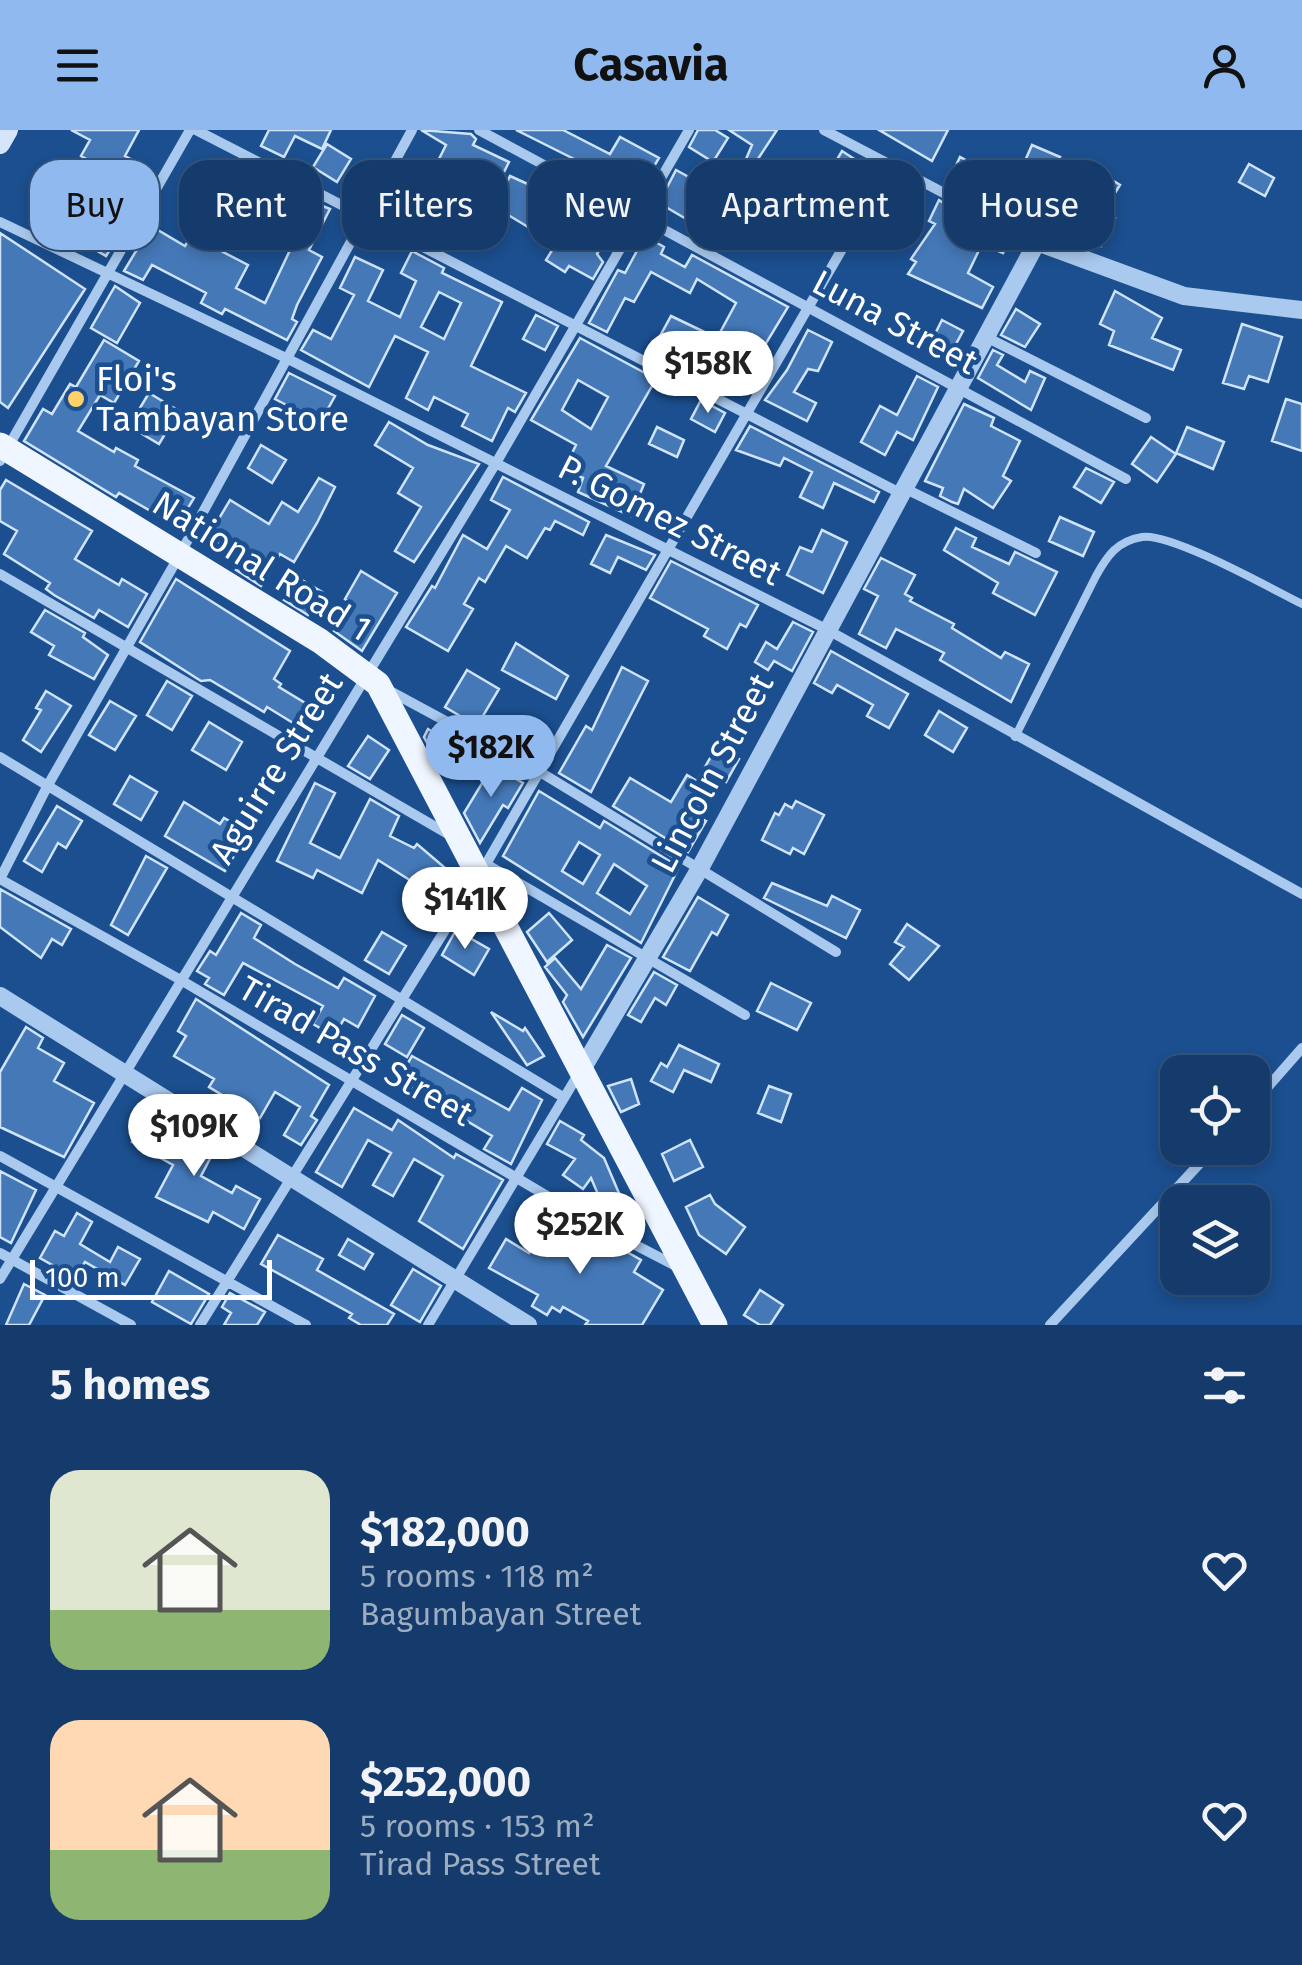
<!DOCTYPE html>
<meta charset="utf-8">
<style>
:root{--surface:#143b6b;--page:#1d4271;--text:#f1f3f6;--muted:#9dadc1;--line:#33557e;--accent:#90b9f0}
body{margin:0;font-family:"Fira Sans",sans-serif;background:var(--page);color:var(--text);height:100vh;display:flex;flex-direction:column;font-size:38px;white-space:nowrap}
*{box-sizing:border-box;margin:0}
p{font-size:32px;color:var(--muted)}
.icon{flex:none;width:55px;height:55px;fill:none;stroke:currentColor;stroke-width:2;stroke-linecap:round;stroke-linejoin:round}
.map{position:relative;height:1195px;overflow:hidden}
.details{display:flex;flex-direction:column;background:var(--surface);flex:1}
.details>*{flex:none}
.top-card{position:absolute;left:30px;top:30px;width:1242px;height:90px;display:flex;gap:20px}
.fabs{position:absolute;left:1160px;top:925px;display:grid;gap:20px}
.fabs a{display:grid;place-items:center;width:110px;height:110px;border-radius:20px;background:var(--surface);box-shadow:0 5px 15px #0003,0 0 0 2px var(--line);font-size:50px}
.scale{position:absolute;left:30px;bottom:25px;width:242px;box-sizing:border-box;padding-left:10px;border:5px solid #fff;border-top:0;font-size:28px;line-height:35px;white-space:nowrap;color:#fff;-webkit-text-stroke:8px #1b4f8f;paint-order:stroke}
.price{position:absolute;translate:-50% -85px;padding:0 22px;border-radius:35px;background:#fff;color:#222;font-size:32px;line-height:65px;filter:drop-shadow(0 2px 5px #0008)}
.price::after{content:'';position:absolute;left:50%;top:60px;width:30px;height:22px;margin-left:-15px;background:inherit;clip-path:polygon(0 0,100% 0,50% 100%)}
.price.current{background:var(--accent);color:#111}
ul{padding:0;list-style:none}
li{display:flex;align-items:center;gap:30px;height:250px;padding:0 50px}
li span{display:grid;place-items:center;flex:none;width:280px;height:200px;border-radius:30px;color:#555}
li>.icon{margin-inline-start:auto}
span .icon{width:120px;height:120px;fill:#fffc;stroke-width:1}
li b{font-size:42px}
h2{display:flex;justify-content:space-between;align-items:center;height:120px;padding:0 50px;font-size:42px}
.pill{padding:0 35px;border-radius:30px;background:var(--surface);box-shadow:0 5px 15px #0003,0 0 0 2px var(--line);font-size:35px;line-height:90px}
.pill.current{background:var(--accent);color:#111}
header{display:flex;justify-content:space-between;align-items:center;height:130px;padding:0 50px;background:var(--accent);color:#111;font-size:45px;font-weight:700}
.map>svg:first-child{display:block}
.building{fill:#4478b7;stroke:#cfe3fa;stroke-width:2.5;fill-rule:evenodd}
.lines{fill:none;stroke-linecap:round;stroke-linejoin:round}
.service{stroke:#a9c9ee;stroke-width:8}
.minor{stroke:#a9c9ee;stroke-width:10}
.tertiary{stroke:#a9c9ee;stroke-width:18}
.secondary{stroke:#d6e6fa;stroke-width:20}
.primary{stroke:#f0f6ff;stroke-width:25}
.poi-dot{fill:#ffd166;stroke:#1b4f8f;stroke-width:4}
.labels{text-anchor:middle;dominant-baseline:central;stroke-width:9;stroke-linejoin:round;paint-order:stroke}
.street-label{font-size:35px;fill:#fff;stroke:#1b4f8f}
.poi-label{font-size:35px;fill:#fff;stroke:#1b4f8f;text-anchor:start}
</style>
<header><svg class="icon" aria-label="menu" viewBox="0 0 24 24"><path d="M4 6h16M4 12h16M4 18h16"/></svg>Casavia<svg class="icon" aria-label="person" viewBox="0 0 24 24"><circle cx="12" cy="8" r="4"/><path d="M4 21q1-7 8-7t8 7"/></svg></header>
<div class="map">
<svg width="1302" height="1195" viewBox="0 0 1302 1195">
<rect width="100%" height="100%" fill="#1b4f8f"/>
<path class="building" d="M71,0h68l-14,26 13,7 -22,41 -21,-11 12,-23 -26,-14 9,-16z
M269,0h62l-9,19 -27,-13 -11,21 -23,-11z
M421,0l50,4 5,5 -3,6 36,17 -10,20 -21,-11 -7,14 -36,-18 11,-22z
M516,0h47l47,24 10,-17 39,21 -24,40 -7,3 -31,-17 4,-6 -11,-6 2,-4z
M698,0h17l13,8 -15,24 -24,-15z
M729,0h48l-25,38 8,3 -6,16 -16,-9 14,-33z
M879,0h69l-16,31z
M327,14l24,15 -14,23 -24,-15z
M1032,15l28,12 -32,68 -23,-10 5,-10 -48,-24 -5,9 -10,-5 13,-28 54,29z
M842,21l34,22 -15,18 -30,-21z
M1249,34l25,14 -9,18 -26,-14z
M676,40l20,11 -8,12 23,10 -11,24 -41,-24z
M1099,42l21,13 -17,27 12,6 -14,28 -36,-24z
M538,43l21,10 -14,32 25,14 18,-30 31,17 -22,38 6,8 -10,17 -24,-13 -4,6 -19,-12 10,-16 -61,-37 15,-31 22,10z
M396,47l23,11 -14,26 -22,-11z
M258,50l72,29 -21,41 13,7 -25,48 -5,14 5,3 -10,18 -62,-31 -3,5 -21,-11 5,-10 -54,-28 -9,15 -19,-9 27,-45 34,20 23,-40 31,19 -16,27 25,13 -12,23 29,15 35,-74 -22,-11 -3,5 -31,-15z
M471,67l21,9 -15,41 -25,-9z
M939,70l32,22 39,16 -7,15 -21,-9 -14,29 25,14 -11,21 -74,-34 8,-12 -5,-3 24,-35 -6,-3z
M101,85l23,13 -18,28 -21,-12z
M0,103l85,56 -77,119 -8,-6z
M645,106l19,11 -3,7 24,13 7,-12 96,52 -48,79 -81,-48 12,-22 46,22 19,-35 -39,-24 -7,14 -39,-21 -17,30 -9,-4 -18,34 -18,-9 29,-53 7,3z
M412,121l32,17 -2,5 60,29 -31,64 55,27 -11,19 -7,-4 -16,33 -30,-15 6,-12 -34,-17 -6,13 -22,-12 22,-46 -33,-16 -26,51 -68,-37 12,-20 18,9 23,-44 -14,-7 15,-31 28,13 -15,31 32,16 16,-36 -15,-8zM439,162l22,11 -17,36 -23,-12z
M115,156l25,17 -23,40 -26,-15z
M1115,161l47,27 -10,20 29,12 -8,20 -64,-25 5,-14 -14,-7z
M1016,179l24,15 -15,23 -24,-12z
M536,185l22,11 -13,24 -22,-11z
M942,190l21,11 -13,24 -20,-11z
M1242,194l40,13 -14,45 -19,-6 -5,13 -21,-6z
M808,200l24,12 -14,29 -10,-2 -14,23 22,11 -9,18 -42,-21 22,-30z
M580,208l76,41 -50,87 38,18 -13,32 -53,-24 5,-14 -19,-9 12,-24 -45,-25zM578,250l30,17 -17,32 -29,-19z
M104,210l35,21 -25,42 -14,-8 -22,36 36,21 2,-4 22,12 -3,6 59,32 -17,28 -58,-33 -3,4 -92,-56 19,-32 9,5 18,-30 6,3z
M993,220l10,5 -6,10 28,17 5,-11 15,7 -14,32 -53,-32z
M289,243l46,23 -15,27 -45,-24z
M917,246l21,11 -25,53 -16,-8 -12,23 -24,-13 19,-36 17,9z
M149,263l30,18 -20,33 -30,-18z
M1286,269l16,5v47l-30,-10z
M701,270l24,13 -10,19 -24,-13z
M964,274l30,14 -3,8 29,15 -17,35 8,5 -18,27 -29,-19 -6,15 -6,-2 -12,-6 3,-8 -18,-7z
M389,292l39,23 51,19 -65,98 -19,-11 26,-44 -23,-14 15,-25 -38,-23z
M750,296l129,66 -5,10 -40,-19 -11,25 -23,-11 12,-25 -28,-14 -4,8 -44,-16z
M657,297l27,13 -7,17 -28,-13z
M1187,297l37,15 -11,27 -37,-16z
M1151,307l25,17 -19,28 -25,-18z
M261,315l25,15 -14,23 -24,-15z
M1086,338l28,14 -13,21 -27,-16z
M503,347l86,45 -6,13 -28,-14 -5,9 -5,-2 -18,30 -21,-12 -21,36 -6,-4 -15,26 9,5 -25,42 -42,-24 26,-41 3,2 28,-53 24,14 23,-39 -19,-10z
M319,348l16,9 -18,36 -23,39 -14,-8 -19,32 -25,-16 8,-12 -36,-21 22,-37 39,24 13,-22 16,10z
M6,350l86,51 -17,28 44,26 3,-6 25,15 -19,33 -29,-17 -5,8 -40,-23 -8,-6 4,-6 -46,-29 13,-23 -17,-10v-31z
M1060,387l34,15 -11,24 -34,-15z
M956,398l20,10 -4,9 37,17 6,-12 42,20 -22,43 -42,-22 5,-10 -54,-33z
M822,400l25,12 -24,51 -36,-18 13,-28 12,5z
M606,405l49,20 -9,15 -28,-13 -8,16 -19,-9z
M881,428l34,17 -10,19 7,4 -2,3 44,23 -2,4 49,30 4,-6 24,12 -18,38 -71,-42 4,-7 -48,-24 -10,19 -27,-14 19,-38 -14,-7z
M671,431l87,44 -12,22 -6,-3 -13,25 -23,-13 4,-7 -58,-31z
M361,441l36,22 -35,58 -28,-20 17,-28 -6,-4z
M297,447l25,15 -14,23 -24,-15z
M176,449l114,72 -16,28 7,5 -2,3 36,22 -12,20 -36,-22 -3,5 -54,-32 -9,1 -61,-39z
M45,480l40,23 -2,4 25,18 -14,24 -45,-24 5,-9 -23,-14z
M793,492l20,10 -21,39 -18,-10 -6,9 -13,-8 11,-20 11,7z
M516,513l52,33 -12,23 -54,-29z
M831,521l77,43 -19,34 -22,-12 6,-11 -36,-20 -5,8 -18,-10z
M622,537l26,14 -57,111 -32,-19 27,-47 6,4z
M467,540l32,19 -22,37 -32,-19z
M167,551l25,15 -20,34 -25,-15z
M46,561l25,15 -30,46 -18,-12 18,-30 -5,-2z
M110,571l26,15 -21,34 -26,-15z
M939,581l28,17 -14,24 -28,-17z
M209,592l33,20 -16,28 -34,-20z
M428,599l36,22 -10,17 -20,-12 -10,-19z
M368,606l21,14 -19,29 -22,-13z
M717,616l22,13 -13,23 -10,-5 -22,38 12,6 -18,31 -75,-46 17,-28 41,24 16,-27 10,6z
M493,635l30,18 -15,25 -5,-3 -23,38 -16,-30z
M130,646l27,16 -16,28 -27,-16z
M315,653l20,10 -25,50 30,15 30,-59 29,17 -9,20 24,12 3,-4 41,35 -15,22 -65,-41 -16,33 -45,-23 -4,8 -36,-17z
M539,661l61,37 4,-7 75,46 -38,76 -138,-87zM579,712l21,13 -17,29 -21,-13zM614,734l33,22 -17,28 -33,-21z
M796,671l28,14 -20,39 -11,-6 -3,6 -28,-14 13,-27 4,2 6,-11 7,4z
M184,672l36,22 4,-6 24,14 -23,39 -60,-35z
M57,676l25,15 -16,27 -8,-5 -16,29 -18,-11z
M146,726l21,12 -39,67 -17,-10z
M772,753l55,23 5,-10 28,14 -14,28 -82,-40z
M0,759l71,40 -9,16 -10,-6 -11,19 -41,-31z
M698,767l30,18 -11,20 -5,-3 -22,39 -27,-14z
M241,783l20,12 -7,13 41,26 43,24 6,-10 31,18 -17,31 -14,-8 -10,17 -21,-12 10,-18 -80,-43 -19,32 -19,-11 4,-6 -12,-7 13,-20 6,4z
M549,783l23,27 -25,22 -20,-30z
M907,794l32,22 -30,34 -19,-16 14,-17 -9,-5z
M456,800l33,19 -15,26 -32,-20z
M382,802l24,14 -17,28 -24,-14z
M607,815l24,13 -48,79 -20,-35 4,-7 -22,-28 10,-9 26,31z
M654,842l23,13 -11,20 -11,-7 -14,24 -13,-7z
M771,853l40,20 -14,27 -40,-19z
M196,869l133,86 -18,31 6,4 -16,25 -17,-10 16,-28 -25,-15 -15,26 -51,-31 5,-8 -40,-23 12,-20 -8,-5z
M491,882l32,19 2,-3 19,28 -17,9z
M402,885l22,13 -17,29 -22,-13z
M26,897l17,11 -5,10 26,15 -10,18 40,22 -30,54 -64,-30v-55z
M679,915l40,19 -8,18 -27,-12 -11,22 -22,-11 10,-18 6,4z
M412,926l97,54 13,-22 20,12 -31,64 -27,-15 8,-13 -94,-56z
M631,949l8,25 -18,8 -13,-26z
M769,956l22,8 -10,28 -23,-9z
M354,978l38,22 6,-10 56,38 2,-4 47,26 -40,69 -44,-28 24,-45 -29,-17 -21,37 -20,-11 18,-32 -23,-13 -26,47 -26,-15z
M143,990l51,28 3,-6 17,9 -13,25 31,17 4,-7 24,13 -16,30 -31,-17 -5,10 -52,-25 17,-32 -41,-23z
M560,991l24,14 -3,5 23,18 26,61 -14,6 -6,-3 -19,-44 -8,11 -20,-14 12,-16 -28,-15z
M690,1010l13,27 -29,14 -12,-27z
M0,1041l36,19 -25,53 -11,-6z
M710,1065l5,9 30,23 -19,27 -27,-19 -13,-28z
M77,1083l15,9 -12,22 30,18 8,-15 22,12 -15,26 -40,-23 -10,16 -35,-20 15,-27 9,5z
M550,1088l34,20 4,-8 53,30 -7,12 29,18 -21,35h-57l3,-4 -25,-14 -3,5 -8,-5 -5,8 -15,-9 6,-11 -49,-27 17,-29 23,14z
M278,1105l45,24 -6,11 77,44 -7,11h-26l-12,-7 3,-4 -91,-50z
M348,1109l25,15 -9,15 -25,-14z
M413,1139l28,17 -21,36 -29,-17z
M169,1141l40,23 -18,30 -39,-22z
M24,1154l21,11 -16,30h-23z
M760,1160l23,15 -13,20h-10l-16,-10z
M230,1163l35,19 -8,13h-33l7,-12 -9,-6z"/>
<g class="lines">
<path class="service" d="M1015,607l81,-161c11,-20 21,-35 46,-39 28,-5 130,52 160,67"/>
<path class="minor" d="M196,0l704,363
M479,0l647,349
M824,0l213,112
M0,92l286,136 540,271 476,265
M986,207l160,81
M0,331l190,-331
M904,358l132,65
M0,444l453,263
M388,560l152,82 296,180
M0,627l563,340
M486,734l259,151
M0,749l48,-94 131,-229 233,-426
M0,749l179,100 414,244 83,43
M1252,975l50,-57
M0,1026l306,169
M0,1123l131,72
M0,1149l496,-816 193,-333
M200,1195l286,-461 403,-696
M428,1195l151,-252
M1050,1195l164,-177"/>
<path class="tertiary" d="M0,866l528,329
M581,941l118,-201 338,-628 147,54 118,14"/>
<path class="secondary" d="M0,14l8,-14"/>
<path class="primary" d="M0,315l320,196 58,43 337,641"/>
</g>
<circle class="poi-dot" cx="76" cy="269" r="10"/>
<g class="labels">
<g class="street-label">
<text transform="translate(895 192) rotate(28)">Luna Street</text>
<text transform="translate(670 390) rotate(27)">P. Gomez Street</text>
<text transform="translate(262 436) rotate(32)">National Road 1</text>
<text transform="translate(276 638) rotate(-58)">Aguirre Street</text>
<text transform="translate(712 643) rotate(-62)">Lincoln Street</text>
<text transform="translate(356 921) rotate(30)">Tirad Pass Street</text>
</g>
<g class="poi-label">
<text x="96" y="249">Floi's<tspan x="96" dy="40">Tambayan Store</tspan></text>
</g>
</g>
</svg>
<div class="fabs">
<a><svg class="icon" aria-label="locate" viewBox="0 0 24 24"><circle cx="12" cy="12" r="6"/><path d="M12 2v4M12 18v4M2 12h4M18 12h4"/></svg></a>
<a><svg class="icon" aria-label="layers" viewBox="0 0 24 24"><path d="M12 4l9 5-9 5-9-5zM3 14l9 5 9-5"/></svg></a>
</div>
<div class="scale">100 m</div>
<b class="price" style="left:708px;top:286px">$158K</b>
<b class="price current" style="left:491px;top:670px">$182K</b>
<b class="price" style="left:465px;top:822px">$141K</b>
<b class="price" style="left:194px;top:1049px">$109K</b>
<b class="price" style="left:580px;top:1147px">$252K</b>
<div class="top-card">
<a class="pill current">Buy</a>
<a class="pill">Rent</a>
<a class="pill">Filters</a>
<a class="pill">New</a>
<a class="pill">Apartment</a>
<a class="pill">House</a>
</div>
</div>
<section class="details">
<h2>5 homes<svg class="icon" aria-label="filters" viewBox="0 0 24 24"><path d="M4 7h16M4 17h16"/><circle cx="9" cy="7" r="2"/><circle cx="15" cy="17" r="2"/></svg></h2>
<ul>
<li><span style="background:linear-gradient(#dfe7d0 70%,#8fb573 0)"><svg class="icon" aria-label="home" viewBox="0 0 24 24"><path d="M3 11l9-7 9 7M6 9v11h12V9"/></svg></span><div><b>$182,000</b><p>5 rooms · 118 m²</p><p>Bagumbayan Street</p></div><svg class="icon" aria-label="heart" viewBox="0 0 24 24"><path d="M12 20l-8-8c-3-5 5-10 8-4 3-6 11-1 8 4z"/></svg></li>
<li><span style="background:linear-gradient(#ffd9b3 65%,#8fb573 0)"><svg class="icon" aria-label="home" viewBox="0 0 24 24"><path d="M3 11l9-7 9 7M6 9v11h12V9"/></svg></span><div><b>$252,000</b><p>5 rooms · 153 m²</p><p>Tirad Pass Street</p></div><svg class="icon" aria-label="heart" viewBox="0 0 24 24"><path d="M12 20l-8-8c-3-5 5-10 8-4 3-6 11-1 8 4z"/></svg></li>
</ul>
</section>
